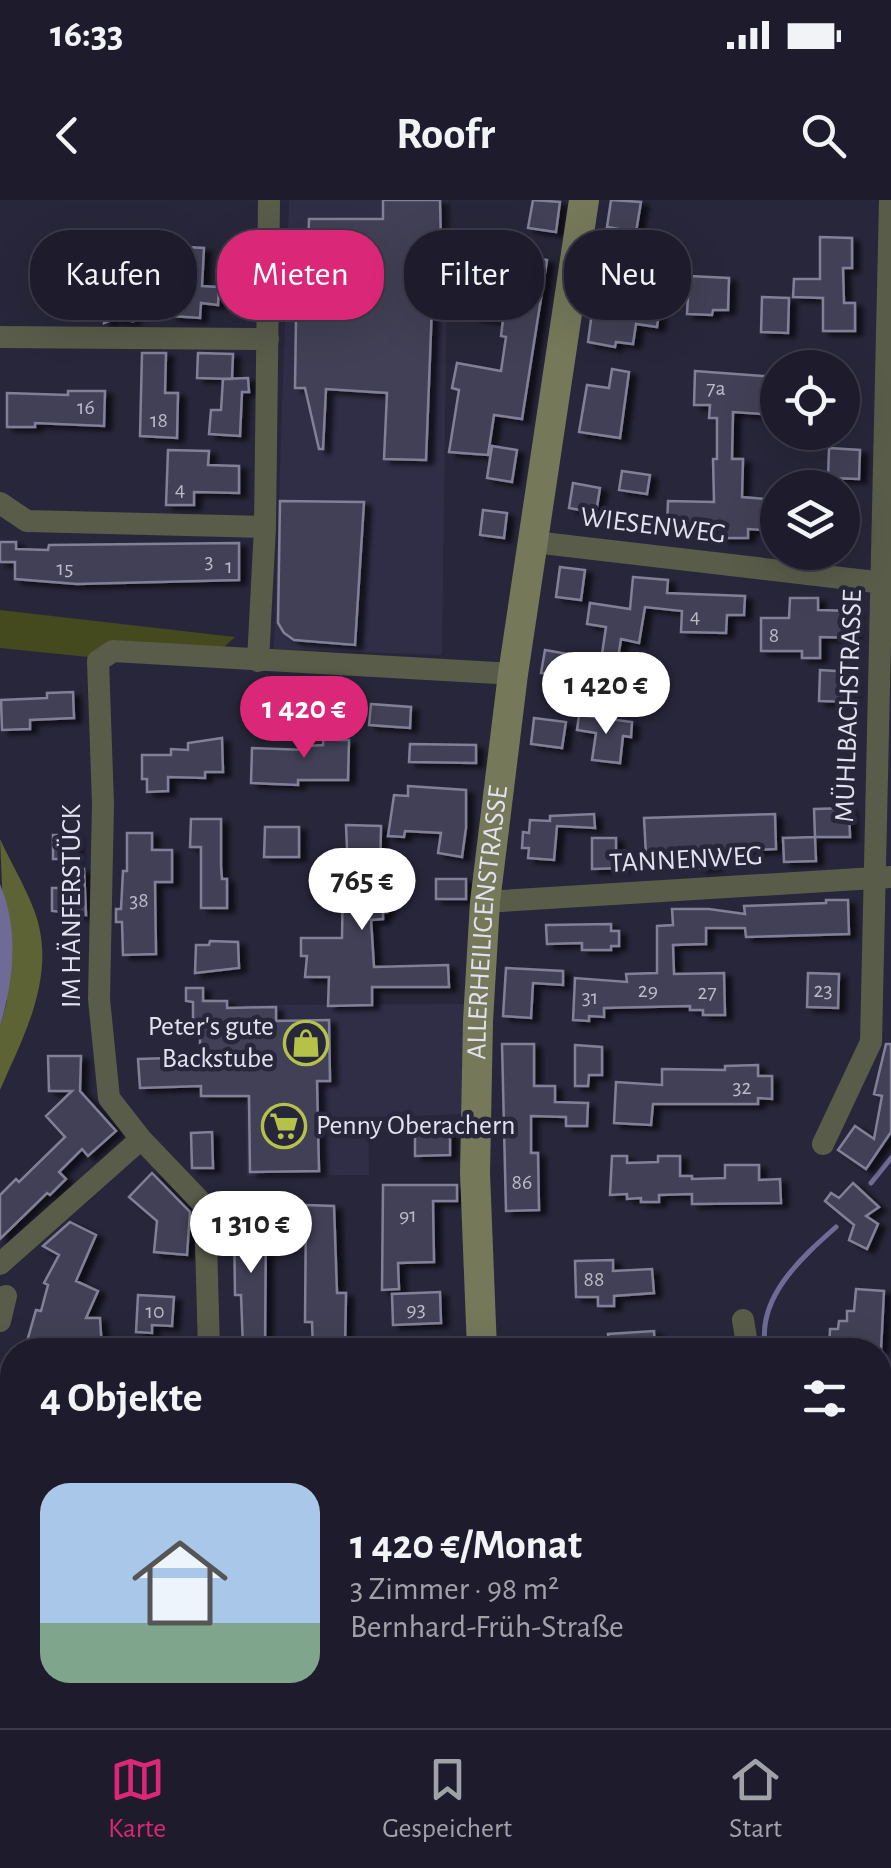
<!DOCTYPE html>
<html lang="de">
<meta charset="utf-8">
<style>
:root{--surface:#1e1c2c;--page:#2b2938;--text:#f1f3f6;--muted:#a1a1a9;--line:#3c3a48;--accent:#db2777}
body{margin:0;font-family:"Alegreya Sans",sans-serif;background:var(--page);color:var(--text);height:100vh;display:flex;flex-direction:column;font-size:38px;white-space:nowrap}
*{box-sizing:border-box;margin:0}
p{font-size:32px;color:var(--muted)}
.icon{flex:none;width:55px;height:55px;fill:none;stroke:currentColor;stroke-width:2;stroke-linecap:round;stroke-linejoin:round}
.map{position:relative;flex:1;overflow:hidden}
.sheet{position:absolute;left:0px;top:1138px;width:892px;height:392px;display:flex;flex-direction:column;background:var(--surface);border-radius:40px 40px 0 0;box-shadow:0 10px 40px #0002,0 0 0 2px var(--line)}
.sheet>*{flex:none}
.guide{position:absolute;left:30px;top:30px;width:832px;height:90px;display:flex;gap:20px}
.fabs{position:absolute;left:760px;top:150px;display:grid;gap:20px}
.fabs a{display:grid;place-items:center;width:100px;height:100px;border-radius:50%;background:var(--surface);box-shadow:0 10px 40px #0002,0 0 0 2px var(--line);font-size:50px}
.price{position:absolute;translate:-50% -85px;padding:0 22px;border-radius:35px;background:#fff;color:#222;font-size:32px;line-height:65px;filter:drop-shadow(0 2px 5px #0008)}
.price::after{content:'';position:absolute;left:50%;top:60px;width:30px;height:22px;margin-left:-15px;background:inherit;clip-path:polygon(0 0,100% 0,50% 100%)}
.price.current{background:var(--accent);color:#fff}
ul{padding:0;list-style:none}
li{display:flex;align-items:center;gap:30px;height:250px;padding:0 40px}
li span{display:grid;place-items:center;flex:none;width:280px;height:200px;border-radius:30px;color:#555}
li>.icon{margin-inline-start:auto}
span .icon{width:120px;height:120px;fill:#fffc;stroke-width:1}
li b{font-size:42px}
h2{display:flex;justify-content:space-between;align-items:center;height:120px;padding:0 40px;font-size:42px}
.pill{padding:0 35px;border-radius:40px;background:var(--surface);box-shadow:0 10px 40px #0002,0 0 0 2px var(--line);font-size:35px;line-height:90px}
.pill.current{background:var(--accent);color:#fff}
.status{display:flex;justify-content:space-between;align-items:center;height:70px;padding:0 50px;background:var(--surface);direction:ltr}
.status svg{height:28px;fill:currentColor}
header{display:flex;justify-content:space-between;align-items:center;height:130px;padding:0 40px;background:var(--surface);font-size:45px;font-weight:700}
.menu{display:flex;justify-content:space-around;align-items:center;height:140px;border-top:2px solid var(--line);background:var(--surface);font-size:28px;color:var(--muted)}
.menu a{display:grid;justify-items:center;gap:5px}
.menu .current{color:var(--accent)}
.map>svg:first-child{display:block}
.built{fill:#302d47}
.green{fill:#44491e}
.forest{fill:#5d6335}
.water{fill:#6e6b96}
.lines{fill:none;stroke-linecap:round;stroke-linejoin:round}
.stream{stroke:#6e6b96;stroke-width:5}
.building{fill:#424156;stroke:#818098;stroke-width:2.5;filter:url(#shadow)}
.street{stroke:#595c49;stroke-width:22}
.secondary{stroke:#75795a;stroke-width:30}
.labels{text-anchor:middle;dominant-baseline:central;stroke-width:9;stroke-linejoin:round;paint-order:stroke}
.number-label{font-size:22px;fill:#babac9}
.street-label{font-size:28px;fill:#e2e2ef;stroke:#28263a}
.poi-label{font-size:28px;fill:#e2e2ef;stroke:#28263a;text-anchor:end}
</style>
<div class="status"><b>16:33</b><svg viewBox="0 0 49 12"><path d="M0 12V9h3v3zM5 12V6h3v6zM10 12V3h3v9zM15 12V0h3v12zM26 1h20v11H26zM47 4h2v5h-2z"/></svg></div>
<header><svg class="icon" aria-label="back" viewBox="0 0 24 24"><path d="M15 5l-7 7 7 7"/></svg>Roofr<svg class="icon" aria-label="search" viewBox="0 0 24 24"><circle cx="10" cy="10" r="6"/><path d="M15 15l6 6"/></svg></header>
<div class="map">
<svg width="891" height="1528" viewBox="0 0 891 1528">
<defs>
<filter id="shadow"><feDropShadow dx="7" dy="4" stdDeviation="2.5" flood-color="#0009"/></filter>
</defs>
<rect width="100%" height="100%" fill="#28263a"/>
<path class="built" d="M289,0h159l-6,455 -168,-6z
M464,804l-2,110 -94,4 1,57 -122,1 -3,-171z"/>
<path class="green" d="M0,410l235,27 -11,10 -136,10 -88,-9z"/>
<path class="forest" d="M0,639c11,24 25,47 34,71 24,63 -9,123 -34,180v-64l7,-25z"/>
<path class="water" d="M0,684c19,46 14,95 0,142z"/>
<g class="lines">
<path class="stream" d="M871,983l20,-25
M766,1150c-11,-51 35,-92 70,-123"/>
</g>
<path class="building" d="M383,0h57l2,89 -9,1 2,15h-3l-6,155 -42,-1 3,-66 -61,-4 -3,60h-4l-14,-61h-10l2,-138h11l1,-31h74z
M533,0l27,2 -4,30 -28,-4z
M611,0l30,2 -5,30 -29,-5z
M820,37l32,1v30h-9l1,35h11v28h-32v-33l-30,-1 1,-18h26z
M105,42l28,1v78l-20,-2 -9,4z
M169,46l35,2 -2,38 17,1 -1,18 -17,-2 -1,15 -28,-2 2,-40 -7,-1z
M514,55l33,5 -25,159 -28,-4 -6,40 -39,-3 10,-62 -7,-2 5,-25 44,8 5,-34 -5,-1 2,-16 -29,-3 2,-16 31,5z
M616,65l44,5 -7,42 6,1 -2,14 -21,-3 -3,20 -17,-2 -1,5 -27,-5 4,-30 18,3z
M689,76l40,2 -1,32h-15l-1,5 -25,-1z
M762,97l27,1 -1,35 -27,-1z
M142,153h24l-1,40h13l-1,45 -37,-2z
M198,153l35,1 -1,25 -35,-1z
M612,169l17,3 -9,66 -41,-6 8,-47 22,3z
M695,171l83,6v38l-45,-3 -1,47h11l-1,38 36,3v31l-30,-2v9h-26v-9l-55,-1 1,-27 46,1 -1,-43h4v-41h-8l1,-13h-16z
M248,178l1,14h-7l-2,44 -31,-2 2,-24h10l2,-31z
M68,191h37l-1,35 -69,-3v4h-28v-34l61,2z
M492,246l25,4 -5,32 -25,-4z
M829,248l31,2 -1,29 -31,-1z
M168,250l41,1 -1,14 31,1v27l-45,-1v13h-28z
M622,271l28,4 -3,19 -28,-4z
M573,283l27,5 -4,25 -27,-5z
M280,301l84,1 -9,143 -61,-5 -10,-7 -6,-10z
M483,310l24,3 -3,25 -24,-3z
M0,342h16v7l32,1 1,-5 190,-2v37l-162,4 -62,-5v-17h-15z
M560,367l25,3 -4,30 -25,-3z
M633,377l35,3 -1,13 78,3 -1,19h-17l-1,18 -45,-1 1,-21 -37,-4 -6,36 -18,-4 -6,38 -16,-3 7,-47 -19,-3 3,-21 40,6z
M790,398h28v12l36,1 -1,27 -33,-1v21h-18v-7h-41v-33h28z
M545,450l23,4 -4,23 -23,-4z
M820,470l32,2 -1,30 -32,-1z
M73,492l1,26 -44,2v9l-28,1 -1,-30 46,-2v-5z
M371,504l40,3 -1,21 -41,-3z
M325,514l13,1 -1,25h12l-1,40h-50v5l-47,-2 1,-35 55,2v-4l16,-1z
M579,515l53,7 -1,15 -8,-1 -3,27 -28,-3 4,-27 -19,-3z
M534,518l32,4 -4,26 -31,-4z
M222,538l1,34h-18v6l-37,-1v14l-21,1v-13h-5v-24h29v-6l17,1v-7z
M410,544l66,1v18l-67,-1z
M408,586l58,4v38l-4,29 -24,-4 3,-20 -36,-2 -1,6 -16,-1 6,-41 14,1z
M849,608l1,29h-35l-1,-28z
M594,614l1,14 -38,-2 -3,34 -26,-2 1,-10h-7l1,-16 6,1 1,-13 20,1v-5z
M775,614l1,35 -63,3 2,14 -15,2 -1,-10 -46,5 -1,-7h-6l-2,-38z
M191,619h30v47l1,13h5v29h-26v-61h-11z
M346,625l35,1 -1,55 1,9 5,-1 1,23h-4v7l-12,1 3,47 74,-2 1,22h-77v18l-44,1 1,-29h-24l2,-21h-6v-18h41l1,-65h5z
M265,627h34v30h-35z
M127,633h25v17h20v32h-17l1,72 -33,1 -1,-33h-6v-13h5l2,-38h4z
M53,635h22v24h-22z
M815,637l1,24 -32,1 -1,-24z
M592,638h24v13h8l1,17 -33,1z
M68,669h16l2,46 -34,-4v-23h17z
M436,679h30v20h-30z
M826,700h22l1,34 -103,3 -1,-9h-39v16l-33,1 1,29 50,-1 1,42h-22v-5h-13v-4l-86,2v9l-15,-1v5l-16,-1 2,-42 52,4 -1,-8 31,-1v-47l16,-1 -1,-16h37l36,5 -1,-8 82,-3z
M611,724v7h8v15h-8v4h-29v-7l-35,1 -1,-19z
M210,741l28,1 1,26 -44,5 1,-28h13z
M506,768l57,3v14l-30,-2 -2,35 -28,-2z
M808,773l31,1 -1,34 -31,-1z
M186,788h17v13h24v7l49,-1v14l53,-1 1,61h-13l2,90 -69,1 -1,-76h-48v-10l-61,2 -2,-29 32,-1 1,8 29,-1v-30l-7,1v-34l-7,-1z
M502,844h32v42h21v16l33,1 -1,23h-21v-9l-35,-1v37h7l1,57 -33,1z
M886,844h5v88l-25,37 -28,-19 17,-24 19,13 8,-43 -8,-2z
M575,845l27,2v28h-13l-1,11h-13z
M48,856h33l-1,35 36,40 -28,25 -6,-7 -23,23 7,7 -16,16 -3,-2 -47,46v-44l16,-16 3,3 46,-45 -19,-21 26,-25h-23z
M758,865v11h14v23l-14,-1v6h-105l-2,21 -37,-2 2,-41 46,3v-16l63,1v-4z
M450,928v27l-35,1v-27z
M212,932l1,36h-21l-1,-35z
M612,956h15v7l31,-1v-6h22v20h12v3l33,-1v-13h34v15l21,-1 1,24 -89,1v-10l-33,1v7h-18v-4l-14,1v-5l-17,1z
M152,973l38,39 -3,43 -33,-3 3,-31 -28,-24z
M853,983l26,24 -13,9 12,8 -11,25 -18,-9 5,-15 -29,-24 6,-8 8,5z
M383,985h74v16h-24l1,61 -36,1 1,26 -17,1z
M306,1005l28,1 3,87h9l-1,57h-32l-1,-28h-7z
M243,1011h19v11l4,1 -1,124 -22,1 -2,-53h-6l-1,-74 9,1z
M70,1022l26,13 -20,46 22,10 -12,27h14l2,32 -38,-2 -36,-10 8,-28 5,1 7,-26 -4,-2 15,-28 -16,-9z
M613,1060v11l39,-2 2,24 -40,3v10h-16v-9h-22l-1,-36z
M856,1089l28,2 -3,59h-52l1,-21h8l1,-8h8v-10h7z
M440,1092l1,31 -48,2 -1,-31z
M138,1095l36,2 -2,29 -20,-1v8l-16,-1z
M654,1131l1,19h-45l-2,-16z"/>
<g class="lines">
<path class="street" d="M0,137l268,2
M0,303l27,18 238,6
M534,342l350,41
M258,461l7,-134 4,-327
M485,702l406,-25
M823,944l48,-102 19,-842
M0,1064l141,-125
M743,1120l5,30
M0,1121l6,-25
M209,1150l-4,-144 -64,-67 -32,-41 -10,-99 4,-195 -5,-143 15,-10 400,23
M0,1284l12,-3
M0,1449h12
M518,1518l1,10
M799,1528l2,-10"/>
<g class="secondary">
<path id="s1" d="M482,1150l-7,-177 3,-152 7,-119 28,-228 71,-474"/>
<path d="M880,1301l11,5"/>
<path d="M889,1528l2,-8"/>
</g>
</g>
<defs>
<symbol id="shop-ring" viewBox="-11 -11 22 22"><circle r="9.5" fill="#28263a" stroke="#b5c249" stroke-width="1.5"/><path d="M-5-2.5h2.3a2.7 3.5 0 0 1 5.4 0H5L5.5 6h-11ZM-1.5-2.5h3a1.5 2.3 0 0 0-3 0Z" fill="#b5c249"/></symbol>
<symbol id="supermarket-ring" viewBox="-11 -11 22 22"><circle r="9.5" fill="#28263a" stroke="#b5c249" stroke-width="1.5"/><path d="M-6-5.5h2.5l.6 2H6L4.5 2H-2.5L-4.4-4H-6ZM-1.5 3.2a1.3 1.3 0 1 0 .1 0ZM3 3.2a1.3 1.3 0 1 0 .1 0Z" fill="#b5c249"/></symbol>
</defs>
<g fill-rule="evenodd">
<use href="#shop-ring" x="281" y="818" width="50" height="50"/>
<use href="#supermarket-ring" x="259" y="901" width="50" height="50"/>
</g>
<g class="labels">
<g class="number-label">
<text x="716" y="188">7a</text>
<text x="86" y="207">16</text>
<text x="159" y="220">18</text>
<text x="180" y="289">4</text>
<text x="209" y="361">3</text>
<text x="229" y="366">1</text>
<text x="65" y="368">15</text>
<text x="695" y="416">4</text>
<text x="774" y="435">8</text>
<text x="139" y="700">38</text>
<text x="648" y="790">29</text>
<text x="823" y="790">23</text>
<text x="707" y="792">27</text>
<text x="590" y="797">31</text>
<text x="742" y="887">32</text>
<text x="522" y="982">86</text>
<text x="408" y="1015">91</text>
<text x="594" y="1079">88</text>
<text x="416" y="1109">93</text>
<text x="155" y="1111">10</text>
</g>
<g class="street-label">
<text transform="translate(653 326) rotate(7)">WIESENWEG</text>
<text transform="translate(849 506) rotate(-88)">MÜHLBACHSTRASSE</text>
<text transform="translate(686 660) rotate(-3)">TANNENWEG</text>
<text transform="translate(72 706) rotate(-90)">IM HÄNFERSTÜCK</text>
<text stroke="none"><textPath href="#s1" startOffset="428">ALLERHEILIGENSTRASSE</textPath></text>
</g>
<g class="poi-label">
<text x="274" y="827">Peter's gute<tspan x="274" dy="32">Backstube</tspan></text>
<text x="316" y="926" text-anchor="start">Penny Oberachern</text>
</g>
</g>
</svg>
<div class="fabs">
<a><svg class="icon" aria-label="locate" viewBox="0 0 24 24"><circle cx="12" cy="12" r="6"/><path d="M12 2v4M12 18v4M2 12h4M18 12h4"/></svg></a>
<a><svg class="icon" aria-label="layers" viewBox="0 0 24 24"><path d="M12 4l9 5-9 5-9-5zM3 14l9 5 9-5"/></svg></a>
</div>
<b class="price" style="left:606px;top:537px">1 420 €</b>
<b class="price current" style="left:304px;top:561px">1 420 €</b>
<b class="price" style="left:362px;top:733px">765 €</b>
<b class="price" style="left:251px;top:1076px">1 310 €</b>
<div class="guide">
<a class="pill">Kaufen</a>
<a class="pill current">Mieten</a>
<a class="pill">Filter</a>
<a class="pill">Neu</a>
</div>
<section class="sheet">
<h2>4 Objekte<svg class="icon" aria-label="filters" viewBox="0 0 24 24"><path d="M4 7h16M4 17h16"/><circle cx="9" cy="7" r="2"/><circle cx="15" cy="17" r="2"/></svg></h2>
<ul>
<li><span style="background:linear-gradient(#a9c7e8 70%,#7fa58c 0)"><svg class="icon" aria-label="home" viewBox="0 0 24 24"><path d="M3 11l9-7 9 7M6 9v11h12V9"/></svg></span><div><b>1 420 €/Monat</b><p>3 Zimmer · 98 m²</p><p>Bernhard-Früh-Straße</p></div></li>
</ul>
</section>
</div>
<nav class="menu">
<a class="current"><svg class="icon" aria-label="map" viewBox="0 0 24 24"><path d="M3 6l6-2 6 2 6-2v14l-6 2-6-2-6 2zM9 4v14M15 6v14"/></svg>Karte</a>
<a><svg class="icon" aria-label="saved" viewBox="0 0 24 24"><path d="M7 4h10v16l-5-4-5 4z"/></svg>Gespeichert</a>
<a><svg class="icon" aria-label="home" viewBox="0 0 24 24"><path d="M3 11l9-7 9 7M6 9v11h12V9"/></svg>Start</a>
</nav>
